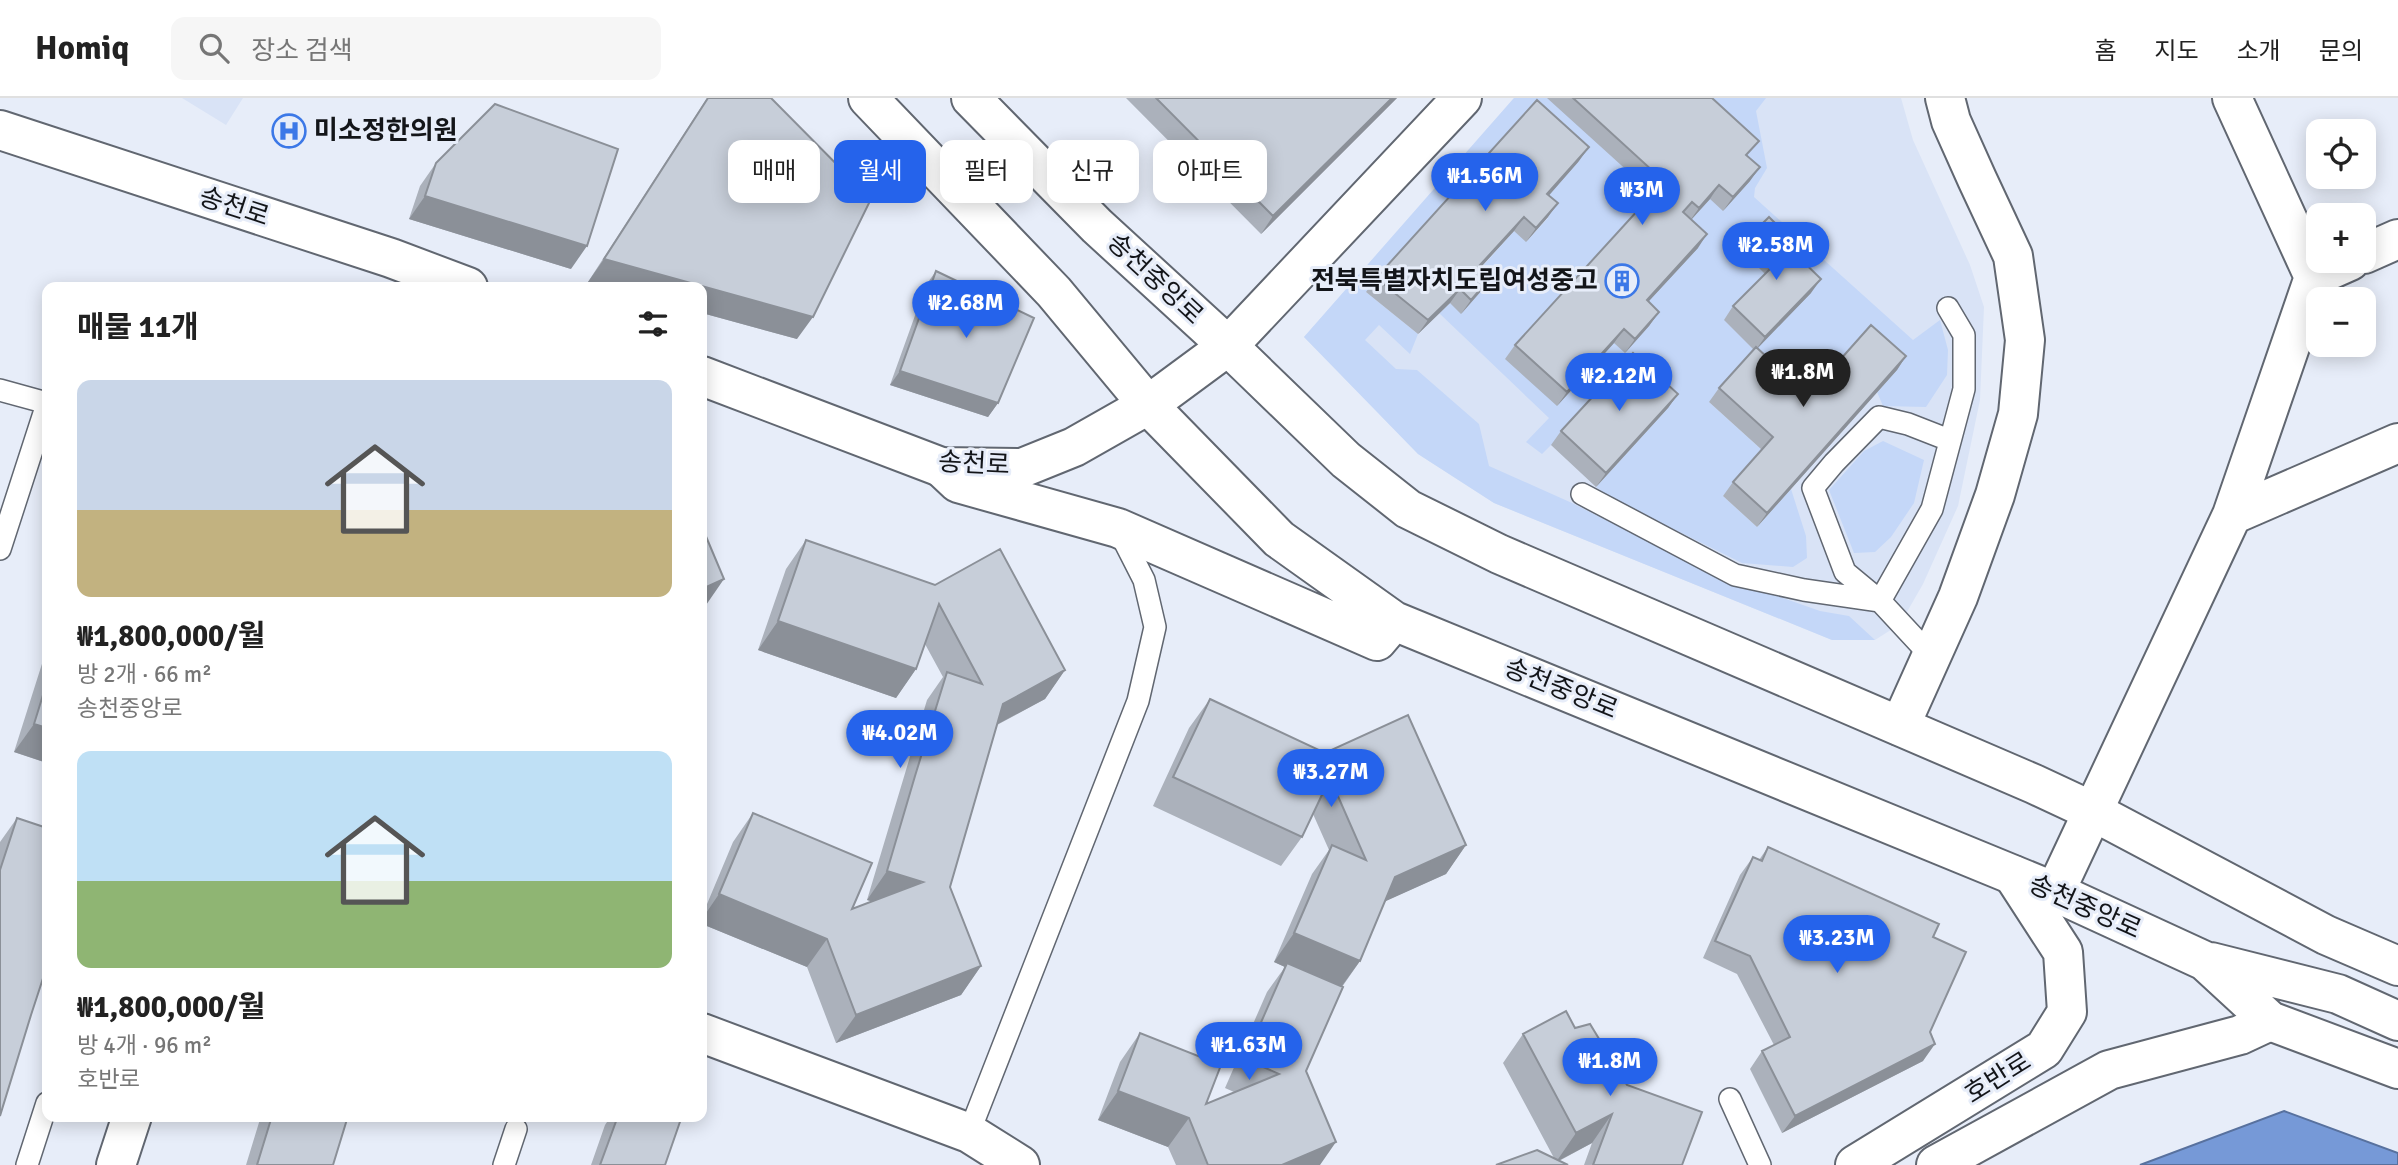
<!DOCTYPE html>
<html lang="ko">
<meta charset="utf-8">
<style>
:root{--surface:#fff;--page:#f6f6f6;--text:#222;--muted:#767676;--line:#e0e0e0;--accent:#2563eb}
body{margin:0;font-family:Signika,"Noto Sans KR",sans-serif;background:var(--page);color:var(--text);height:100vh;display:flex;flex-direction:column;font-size:26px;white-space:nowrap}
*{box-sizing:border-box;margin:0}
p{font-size:23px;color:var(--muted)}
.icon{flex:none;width:38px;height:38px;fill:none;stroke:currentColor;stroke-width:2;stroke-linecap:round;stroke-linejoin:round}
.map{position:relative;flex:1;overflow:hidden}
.panel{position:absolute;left:42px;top:184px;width:665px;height:840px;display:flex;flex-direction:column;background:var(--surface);border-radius:14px;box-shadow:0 4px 18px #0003}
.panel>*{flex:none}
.top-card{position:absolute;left:728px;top:42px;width:665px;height:63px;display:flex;gap:14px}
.tools{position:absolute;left:2306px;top:21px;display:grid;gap:14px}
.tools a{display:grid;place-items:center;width:70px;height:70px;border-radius:14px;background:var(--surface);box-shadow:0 4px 18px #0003;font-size:35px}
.price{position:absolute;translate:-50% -60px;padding:0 16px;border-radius:24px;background:var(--accent);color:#fff;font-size:23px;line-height:46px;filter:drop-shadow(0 2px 4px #0008)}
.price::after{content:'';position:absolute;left:50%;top:42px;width:21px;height:16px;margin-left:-10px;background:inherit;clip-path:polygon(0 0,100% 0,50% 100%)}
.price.selected{background:#222;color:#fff}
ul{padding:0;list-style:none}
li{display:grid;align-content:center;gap:14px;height:371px;padding:0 35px}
li span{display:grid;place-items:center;height:217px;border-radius:14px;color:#555}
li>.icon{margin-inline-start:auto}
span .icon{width:126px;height:126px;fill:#fffc;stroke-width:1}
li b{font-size:30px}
h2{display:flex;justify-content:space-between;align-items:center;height:84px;padding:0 35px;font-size:30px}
.tag{padding:0 24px;border-radius:14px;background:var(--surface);box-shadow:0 4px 18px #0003;font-size:24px;line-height:63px}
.tag.selected{background:var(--accent);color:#fff}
header{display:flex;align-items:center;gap:42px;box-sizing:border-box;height:98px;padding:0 35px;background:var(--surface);border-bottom:2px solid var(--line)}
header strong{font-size:33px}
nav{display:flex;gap:38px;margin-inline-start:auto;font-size:24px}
.search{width:490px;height:63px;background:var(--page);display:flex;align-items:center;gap:18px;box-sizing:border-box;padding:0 24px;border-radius:14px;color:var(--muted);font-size:26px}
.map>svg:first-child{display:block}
.built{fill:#d9e3f6}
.green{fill:#c4d7f8}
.water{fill:#7699d7;stroke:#58719e;stroke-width:2}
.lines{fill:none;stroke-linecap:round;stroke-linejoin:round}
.lane-casing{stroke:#616771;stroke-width:24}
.street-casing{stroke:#616771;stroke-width:42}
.secondary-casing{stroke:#616771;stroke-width:42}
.lane{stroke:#fff;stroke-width:21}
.street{stroke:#fff;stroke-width:38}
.secondary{stroke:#fff;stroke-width:38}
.wall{fill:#abb1bb}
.shaded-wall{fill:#8b9098}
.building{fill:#c7ced9;stroke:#8b9098;stroke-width:2}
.labels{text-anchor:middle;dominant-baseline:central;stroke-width:6;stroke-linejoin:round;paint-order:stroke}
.poi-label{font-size:26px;font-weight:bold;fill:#131519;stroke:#e7edf9;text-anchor:start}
.street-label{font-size:26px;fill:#131519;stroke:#e7edf9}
</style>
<header>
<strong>Homiq</strong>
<div class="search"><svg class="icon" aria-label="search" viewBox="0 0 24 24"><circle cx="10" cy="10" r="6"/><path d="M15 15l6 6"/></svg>장소 검색</div>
<nav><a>홈</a><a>지도</a><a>소개</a><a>문의</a></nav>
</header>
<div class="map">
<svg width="2398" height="1067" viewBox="0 0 2398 1067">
<rect width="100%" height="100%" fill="#e7edf9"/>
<path class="built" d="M182,0h61l-17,27z
M1514,0h387l12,42 57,125 14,42 -4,93 -22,106 -35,78 -23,40 -25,16h-43l-338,-137 -76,-49 -114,-117z"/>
<path class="green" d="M1514,0h252l-10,13 11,57 -12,20 -1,9 159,143 27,-20 8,30 -1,25 -21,32 -43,-1 -6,-14 -63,1 -105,9 54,49 -40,45 34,31 34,-38 15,47 1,22 -14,9 -51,-4 -131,-65 -15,-11 72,-79 -117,37 -9,9 -16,-12 23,-24 -110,-105 11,-10 64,-72 13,10 21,-23 -10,-10 -172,84 52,42 -8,20 -31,-29 -14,15 31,29 21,1 62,54 10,42 83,37 135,68 113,40 29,5 26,24h-43l-338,-137 -76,-49 -114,-117z
M1883,343l41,19 -10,43 -23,34 -16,15 -21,1 -25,-63 35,-39z"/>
<path class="water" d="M2284,1013l114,42v12h-258z"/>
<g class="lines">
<defs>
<path id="lane" d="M0,292l47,13
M1582,396l153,81 69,15 76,11
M0,451l47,-145
M1880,503l-35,-29 -32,-84 21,-25 45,-46 29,7 41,16
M1932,559l-52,-56 52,-92 32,-120v-54l-16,-27
M1730,1001l30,66
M969,1035l169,-432 17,-74 -11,-47 -26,-51
M27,1067l20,-62
M504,1067l12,-36"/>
<path id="street" d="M2232,0l82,179 -82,238
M0,32l391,128 77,29
M2364,156l34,-15
M2314,179l36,-16
M702,278l239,91 81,1 52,-21 74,-42 80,-59 234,-248
M1900,628l58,-129 37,-102 23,-81 7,-74 -12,-84 -36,-77 -26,-58 -6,-23
M2055,794l177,-377 166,-72
M702,935l267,100 51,32
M116,1067l16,-49
M1855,1067l189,-116 23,-37 -4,-60 -50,-77
M1936,1067l173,-95 131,-35 30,-14"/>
<path id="secondary" d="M868,0l186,194 94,113 131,134 115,82 661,271 150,69 65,60 128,48
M971,0l126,128 131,120 118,114 62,49 91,45 535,230 60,28 232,123 72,31
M941,369l17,16 160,45 259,113 17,-20
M2211,864l127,32 60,27"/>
</defs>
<use href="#lane" class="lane-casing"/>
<use href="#street" class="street-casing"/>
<use href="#secondary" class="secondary-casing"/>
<use href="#lane" class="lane"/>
<use href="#street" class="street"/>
<use href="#secondary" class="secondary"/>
</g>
<path class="wall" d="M707,0h64l26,241 -95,-26v-26l-114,-5z
M1126,0h271l-136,136z
M1547,0h165l36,58 2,25 -27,30 -13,-12 -18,20 6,29 -50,54 11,10 -10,14 -24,27 -11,-10 -57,63 -52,-47 10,-14 138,-151z
M1579,63l-30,34 -1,22 -22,25 -12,-11 -33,36 11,9 -10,14 -21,24 -11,-11 -32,31 -52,-42 10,-14z
M436,65l135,106 -162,-50 11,-33z
M1750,138l35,8 26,49 -54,55 24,22 42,9 83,-23 -9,14 -140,157 -34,-31 10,-14 29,-32 -53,-48 10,-14 35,-38 -30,-30 9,-14 32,-32 -24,-24z
M936,173l62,132 -10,14 -98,-32 36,-100z
M1678,296l-10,14 -72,79 -45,-42 10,-14z
M806,442l129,45 130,85 -20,29 -48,26 -47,162 31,79 -20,29 -125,48 -29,-76 -105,-43v-8l31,-74 20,-29 99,96 21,-7 -6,-2 60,-200 16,-23 -18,-33 -9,25 -20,29 -138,-48 28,-81z
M47,550v115l-33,-11z
M1210,601l256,146 -20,29 -61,27 -25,60 -18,26 -36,84 14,94h-144l-8,-18 -70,-27 22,-58 20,-29 66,71 28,-12 -9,-4 42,-96 18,-25 -11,-5 38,-88 17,-24 -16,-36 -11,23 -21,29 -128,-60 36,-78z
M17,720l14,197 -31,101v-274z
M1768,749l165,90 -3,95 -7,29 -141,72 -32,-64 12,-18 12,-6 -37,-71 -34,-16 37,-83 13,-18 6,3z
M1575,930l52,57 55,80h-98l8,-22 -33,18 -5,-3 -51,-95 20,-29z
M261,1018h87l-15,49h-87z
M611,1018h71l-17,49h-74l14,-40z"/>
<path class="shaded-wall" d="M1392,0h5l-136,136 12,-18z
M1589,49l-10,14 -41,47 9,-14z
M1760,69l-10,14 -27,30 10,-14z
M1719,87l-9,14 -21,23 10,-14z
M425,98l162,50 -16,23 -162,-50z
M1558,105l-10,14 -22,25 10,-14z
M1524,119l-10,14 -44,48 10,-14z
M1707,136l-9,14 -61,66 10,-14z
M604,161l209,58 -16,22 -95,-26v-26h-95l-19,-5z
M1492,178l-10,14 -21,24 10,-14z
M1821,181l-10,14 -56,58 10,-14z
M1460,191l-10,14 -32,31 10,-14z
M1659,214l-10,14 -24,27 10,-14z
M1624,231l-10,14 -57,63 10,-14z
M1906,258l-9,14 -140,157 10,-14z
M900,273l98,32 -10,14 -98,-32z
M1678,296l-10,14 -72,79 10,-14z
M724,481l-20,29 -2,1v-20z
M778,523l138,48 -20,29 -138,-48z
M1065,572l-20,29 -62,33 20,-28z
M34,626l13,4v35l-33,-11z
M1466,747l-20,29 -71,32 20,-29z
M887,773l36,11 -20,28 -36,-10z
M719,796l108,45 -20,28 -105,-43v-5z
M1294,835l66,28 -21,29 -52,-27 -2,4 -11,-5z
M981,868l-20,29 -125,48 20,-28z
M1935,946l-12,17 -141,72 13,-17z
M1118,993l71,27 -21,29 -70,-27z
M1612,1016l-20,29 -36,19 20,-29z
M1336,1044l-16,23h-38z"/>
<path class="building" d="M708,0h63l100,101 -58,118 -209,-58z
M1156,0h236l-119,118z
M1573,0h139l47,43 -13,14 14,12 -27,30 -14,-12 -20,23 -7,-6 -9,10 24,22 -60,66 12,12 -24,27 -11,-10 -57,63 -52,-47 145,-159 13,12 4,-5z
M1537,2l52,47 -42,47 11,9 -22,25 -12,-11 -44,48 12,11 -21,24 -11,-11 -32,31 -52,-42z
M495,6l123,45 -31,97 -162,-50 11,-33z
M1769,119l20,20 -5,6 37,36 -56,58 -32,-31 44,-44 -27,-26z
M936,173l98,47 -36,85 -98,-32z
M1871,227l35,31 -139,157 -34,-31 40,-45 -54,-49 37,-41 25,23 15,-16 27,25z
M1633,255l45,41 -72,79 -45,-42z
M702,429l22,52 -22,10z
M806,442l129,45 65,-36 65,121 -62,34 -53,183 31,79 -125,49 -29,-76 -108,-45 34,-81 119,50 -20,46 71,-27 -36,-11 28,-95 32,-104 35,12 -43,-80 -23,65 -138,-48z
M47,584v46l-13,-4z
M1210,601l115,54 83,-38 58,130 -71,32 -35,84 -66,-28 38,-88 34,15 -36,-82 -28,59 -129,-60z
M17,720l30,10v138l-16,49 -31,101v-246z
M1768,749l171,77 -6,13 33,15 -36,80 5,12 -140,72 -33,-65 28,-14 -40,-81 -35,-15 38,-84 9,4z
M1287,865l56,24 -37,84 30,71 -54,23h-74l-19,-47 -71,-27 22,-58 81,32 -15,39 73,-30 -34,-15z
M1566,913l9,17 15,-4 37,61 75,27 -20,53h-89l19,-51 -36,19 -53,-99z
M272,1018h76l-15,49h-76z
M618,1018h64l-17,49h-65z
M1537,1052l31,15h-72z"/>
<defs>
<symbol id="hospital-ring" viewBox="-11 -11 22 22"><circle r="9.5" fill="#e7edf9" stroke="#3c78e7" stroke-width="1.5"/><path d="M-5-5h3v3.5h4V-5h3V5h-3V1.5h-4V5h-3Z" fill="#3c78e7"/></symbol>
<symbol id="building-ring" viewBox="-11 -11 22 22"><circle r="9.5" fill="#e7edf9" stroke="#3c78e7" stroke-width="1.5"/><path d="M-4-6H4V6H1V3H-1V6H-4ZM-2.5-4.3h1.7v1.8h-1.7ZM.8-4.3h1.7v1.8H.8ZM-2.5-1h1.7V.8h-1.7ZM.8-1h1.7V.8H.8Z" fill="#3c78e7"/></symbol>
</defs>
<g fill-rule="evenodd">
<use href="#hospital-ring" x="270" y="14" width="38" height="38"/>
<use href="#building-ring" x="1603" y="164" width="38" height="38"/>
</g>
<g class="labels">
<g class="poi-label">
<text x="314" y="33">미소정한의원</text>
<text x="1598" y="183" text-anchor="end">전북특별자치도립여성중고</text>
</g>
<g class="street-label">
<text transform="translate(234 109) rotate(18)">송천로</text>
<text transform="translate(1155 181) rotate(43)">송천중앙로</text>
<text transform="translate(974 366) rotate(3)">송천로</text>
<text transform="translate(1561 591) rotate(22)">송천중앙로</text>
<text transform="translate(2085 809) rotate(24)">송천중앙로</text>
<text transform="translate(1998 980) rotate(-32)">호반로</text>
</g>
</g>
</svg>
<div class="tools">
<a><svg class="icon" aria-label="locate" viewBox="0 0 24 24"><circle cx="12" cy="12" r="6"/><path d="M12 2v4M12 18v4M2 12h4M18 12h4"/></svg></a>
<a>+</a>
<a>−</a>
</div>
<b class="price" style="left:1485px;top:115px">₩1.56M</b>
<b class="price" style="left:1642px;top:129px">₩3M</b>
<b class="price" style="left:1776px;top:184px">₩2.58M</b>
<b class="price" style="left:966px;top:242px">₩2.68M</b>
<b class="price selected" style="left:1803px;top:311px">₩1.8M</b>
<b class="price" style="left:1619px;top:315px">₩2.12M</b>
<b class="price" style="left:900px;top:672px">₩4.02M</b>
<b class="price" style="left:1331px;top:711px">₩3.27M</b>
<b class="price" style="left:1837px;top:877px">₩3.23M</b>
<b class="price" style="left:1249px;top:984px">₩1.63M</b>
<b class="price" style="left:1610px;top:1000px">₩1.8M</b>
<div class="top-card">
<a class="tag">매매</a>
<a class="tag selected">월세</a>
<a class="tag">필터</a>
<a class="tag">신규</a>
<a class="tag">아파트</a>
</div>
<section class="panel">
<h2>매물 11개<svg class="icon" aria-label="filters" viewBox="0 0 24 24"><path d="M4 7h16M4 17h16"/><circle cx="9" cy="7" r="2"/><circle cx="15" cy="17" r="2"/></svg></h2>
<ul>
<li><span style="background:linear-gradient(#c9d6e8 60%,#c2b280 0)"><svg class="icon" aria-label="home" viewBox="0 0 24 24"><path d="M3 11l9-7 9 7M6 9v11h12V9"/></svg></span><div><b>₩1,800,000/월</b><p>방 2개 · 66 m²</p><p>송천중앙로</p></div></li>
<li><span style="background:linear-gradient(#bfe0f5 60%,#8fb573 0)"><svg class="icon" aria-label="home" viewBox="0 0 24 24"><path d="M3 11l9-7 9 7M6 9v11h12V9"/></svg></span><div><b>₩1,800,000/월</b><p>방 4개 · 96 m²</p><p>호반로</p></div></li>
</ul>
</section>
</div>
